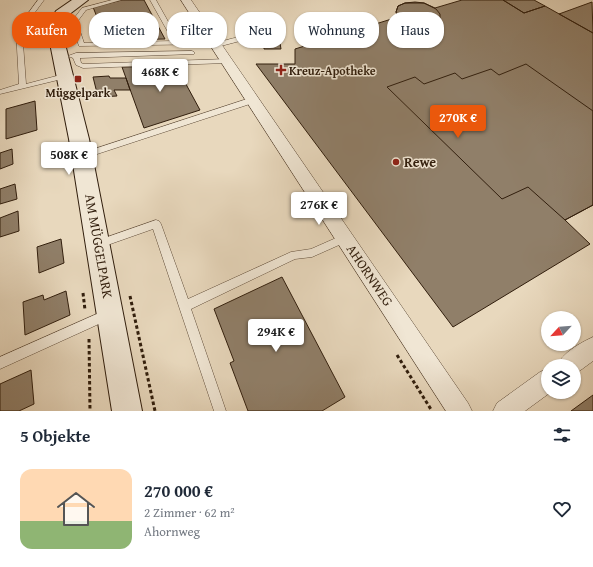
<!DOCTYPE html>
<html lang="de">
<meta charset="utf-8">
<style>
:root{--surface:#fff;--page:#f2f2f3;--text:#1f2937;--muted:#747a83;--line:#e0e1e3;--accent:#ea580c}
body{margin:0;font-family:"Gentium Book Plus",serif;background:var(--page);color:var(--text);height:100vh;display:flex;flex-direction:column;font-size:15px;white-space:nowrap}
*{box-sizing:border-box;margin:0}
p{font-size:13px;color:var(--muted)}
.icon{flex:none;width:22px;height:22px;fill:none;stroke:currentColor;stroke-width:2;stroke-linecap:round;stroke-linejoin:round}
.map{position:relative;height:411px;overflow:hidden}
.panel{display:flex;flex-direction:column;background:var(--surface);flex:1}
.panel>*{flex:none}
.top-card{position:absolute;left:12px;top:12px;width:569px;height:36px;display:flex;gap:8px}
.needle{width:26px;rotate:244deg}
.fabs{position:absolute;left:541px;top:311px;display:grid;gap:8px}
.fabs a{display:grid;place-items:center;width:40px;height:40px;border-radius:50%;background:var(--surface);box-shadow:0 1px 3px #0004;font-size:20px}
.price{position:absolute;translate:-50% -34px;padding:0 9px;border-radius:4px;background:#fff;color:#222;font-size:13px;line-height:26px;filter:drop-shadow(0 1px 2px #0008)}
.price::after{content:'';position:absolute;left:50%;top:24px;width:12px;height:9px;margin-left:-6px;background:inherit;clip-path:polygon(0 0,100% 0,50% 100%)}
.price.selected{background:var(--accent);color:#fff}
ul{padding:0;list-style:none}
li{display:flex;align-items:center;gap:12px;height:100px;padding:0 20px}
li+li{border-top:1px solid var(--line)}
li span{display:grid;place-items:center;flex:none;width:112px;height:80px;border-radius:12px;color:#555}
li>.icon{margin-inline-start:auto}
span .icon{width:48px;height:48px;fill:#fffc;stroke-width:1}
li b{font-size:17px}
h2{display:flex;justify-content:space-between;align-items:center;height:48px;padding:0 20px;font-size:17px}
.chip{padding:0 14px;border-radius:16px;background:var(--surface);box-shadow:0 1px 3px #0004;font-size:14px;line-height:36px}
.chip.selected{background:var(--accent);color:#fff}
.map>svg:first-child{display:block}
.building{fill:#907f69;stroke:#311e0d}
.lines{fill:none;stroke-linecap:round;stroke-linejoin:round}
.lane-casing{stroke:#5f4c39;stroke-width:1}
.street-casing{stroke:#5f4c39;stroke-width:1}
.secondary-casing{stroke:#311e0d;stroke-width:2}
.path{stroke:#311e0d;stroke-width:3;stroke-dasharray:3.5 2.5;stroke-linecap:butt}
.lane{fill:#f0e6d4;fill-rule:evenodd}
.street{fill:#f0e6d4;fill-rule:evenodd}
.secondary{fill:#f0e6d4;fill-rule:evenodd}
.poi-dot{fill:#8f2418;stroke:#f0e6d4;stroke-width:1.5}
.labels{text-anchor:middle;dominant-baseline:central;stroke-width:3;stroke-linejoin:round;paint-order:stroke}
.far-poi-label{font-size:12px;font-weight:bold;fill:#311e0d;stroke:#f0e6d4;text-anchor:start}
.poi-label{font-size:14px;font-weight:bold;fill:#311e0d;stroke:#f0e6d4;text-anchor:start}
.street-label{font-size:14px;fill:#311e0d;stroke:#f0e6d4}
</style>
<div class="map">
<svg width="593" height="411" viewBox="0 0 593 411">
<rect width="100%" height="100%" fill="#e8d8bd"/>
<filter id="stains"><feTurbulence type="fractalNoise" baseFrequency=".005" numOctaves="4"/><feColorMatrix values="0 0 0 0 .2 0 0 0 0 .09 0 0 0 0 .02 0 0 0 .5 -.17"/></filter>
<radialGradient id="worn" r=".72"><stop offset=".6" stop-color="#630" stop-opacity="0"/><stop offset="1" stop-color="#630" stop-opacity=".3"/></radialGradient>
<path class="building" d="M122,0h22l21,39 -59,1 -13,-33z
M462,0h41l21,13 21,-7 48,27v172l-28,15 25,24 -137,83 -197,-263h39v-15l103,-32 -2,-5 2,-6 7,-3h19l11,5z
M503,0h31l11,6 -21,7z
M415,2l9,1 12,6 4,5v5l-5,4 -19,2 -13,-4 -5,-4 -2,-5 2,-6 7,-3z
M592,2l1,31 -34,-19z
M280,43l1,6h-17v-5z
M526,64l67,47v94l-28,15 -37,-33 -26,12 -115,-112 28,-10 9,7 31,-11 7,6 29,-10 8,6z
M184,66l-3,9 19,35 -56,18 -22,-61z
M109,76l1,2h16l4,12h-16l3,6 -19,1 -5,-20z
M35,101l2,29 -31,9v-30z
M12,149l1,15 -13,5v-16z
M15,184l2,15 -17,5v-15z
M18,211l1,20 -19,6v-19z
M61,239l3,24 -25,10 -2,-26z
M282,277l63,120 -23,14h-74l-18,-48 4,-2 -20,-52z
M66,291l4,24 -45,20 -2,-33 20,-7 1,5z
M31,370l3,34 -15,7h-19v-27z
M593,395v16h-22z"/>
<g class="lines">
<defs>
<path id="lane" d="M38,0h6l-22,30 4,54 38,-10 3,2 -1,2 -66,16v-4l19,-6 -3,-54z
M112,0h9l-35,10 -9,12 7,21 89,-2 -23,-41h6l23,41 35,-1 2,1v2c11,-3 34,-11 44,-4l-3,2h-17l-23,6 -2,-1v-2l-136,2 -8,-24 1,-1 10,-13z
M192,51l2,1v2l-114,4 1,5 3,1 143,-5 3,2 -3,2 -144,5 -7,-3 -3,-7 -5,-2 8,-3z
M250,98h6l1,2 -1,2 -171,56h-6l-1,-2 1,-2z
M156,220l3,1 2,3 27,75 103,-47 20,-3 34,-15 3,1 2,3 -2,3 -36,16 -17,2 -104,50 35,102h-12l-61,-182 -54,19 -3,-1 -2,-3 2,-3z
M108,309l4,1 1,4 -1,4 -112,51v-12z"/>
<path id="street" d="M181,0h10l277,403 4,8h-26z
M593,337v24l-19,14v-9h-17c5,-13 23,-23 36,-29z
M548,369v23h3l-26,19h-32l4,-8 43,-31z"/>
<path id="secondary" d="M72,0h16l-21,16 -6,12 28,111 53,272h-30l-43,-272 -22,-111 9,-17z"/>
</defs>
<use href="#lane" class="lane-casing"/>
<use href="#street" class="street-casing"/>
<use href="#secondary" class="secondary-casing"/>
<path class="path" d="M83,293l2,17
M130,296l25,115
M89,339l1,72
M397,355l35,56"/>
<use href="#lane" class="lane"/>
<use href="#street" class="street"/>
<use href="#secondary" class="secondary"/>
</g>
<g class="poi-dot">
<path d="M279 64h4v4h4v4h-4v4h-4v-4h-4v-4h4z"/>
<rect x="74" y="75" width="8" height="8" rx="2"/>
<circle cx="396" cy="162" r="4"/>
</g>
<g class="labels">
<g class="far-poi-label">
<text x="289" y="70">Kreuz-Apotheke</text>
<text x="78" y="92" text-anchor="middle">Müggelpark</text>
</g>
<g class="poi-label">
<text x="404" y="162">Rewe</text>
</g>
<g class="street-label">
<text transform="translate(99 246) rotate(80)">AM MÜGGELPARK</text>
<text transform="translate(370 275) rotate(56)">AHORNWEG</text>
</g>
</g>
<rect width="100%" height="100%" filter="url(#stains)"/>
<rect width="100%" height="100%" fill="url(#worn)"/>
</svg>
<div class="fabs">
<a><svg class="needle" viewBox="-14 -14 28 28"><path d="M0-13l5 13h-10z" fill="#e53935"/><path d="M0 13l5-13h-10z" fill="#747a83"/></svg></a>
<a><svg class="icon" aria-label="layers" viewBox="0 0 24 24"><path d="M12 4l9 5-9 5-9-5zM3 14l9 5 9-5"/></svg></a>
</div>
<b class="price" style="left:160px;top:93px">468K €</b>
<b class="price selected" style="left:458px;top:139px">270K €</b>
<b class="price" style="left:69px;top:176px">508K €</b>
<b class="price" style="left:319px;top:226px">276K €</b>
<b class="price" style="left:276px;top:353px">294K €</b>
<div class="top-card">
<a class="chip selected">Kaufen</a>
<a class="chip">Mieten</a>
<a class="chip">Filter</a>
<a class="chip">Neu</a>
<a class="chip">Wohnung</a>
<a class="chip">Haus</a>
</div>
</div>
<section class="panel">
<h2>5 Objekte<svg class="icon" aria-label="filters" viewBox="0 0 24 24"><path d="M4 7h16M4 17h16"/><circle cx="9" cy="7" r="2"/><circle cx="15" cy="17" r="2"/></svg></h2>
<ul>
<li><span style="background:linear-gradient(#ffd9b3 65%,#8fb573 0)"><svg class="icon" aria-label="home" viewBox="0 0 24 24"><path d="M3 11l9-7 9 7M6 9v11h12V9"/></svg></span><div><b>270 000 €</b><p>2 Zimmer · 62 m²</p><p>Ahornweg</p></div><svg class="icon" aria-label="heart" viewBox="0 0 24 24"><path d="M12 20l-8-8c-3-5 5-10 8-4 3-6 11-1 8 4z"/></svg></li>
</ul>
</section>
